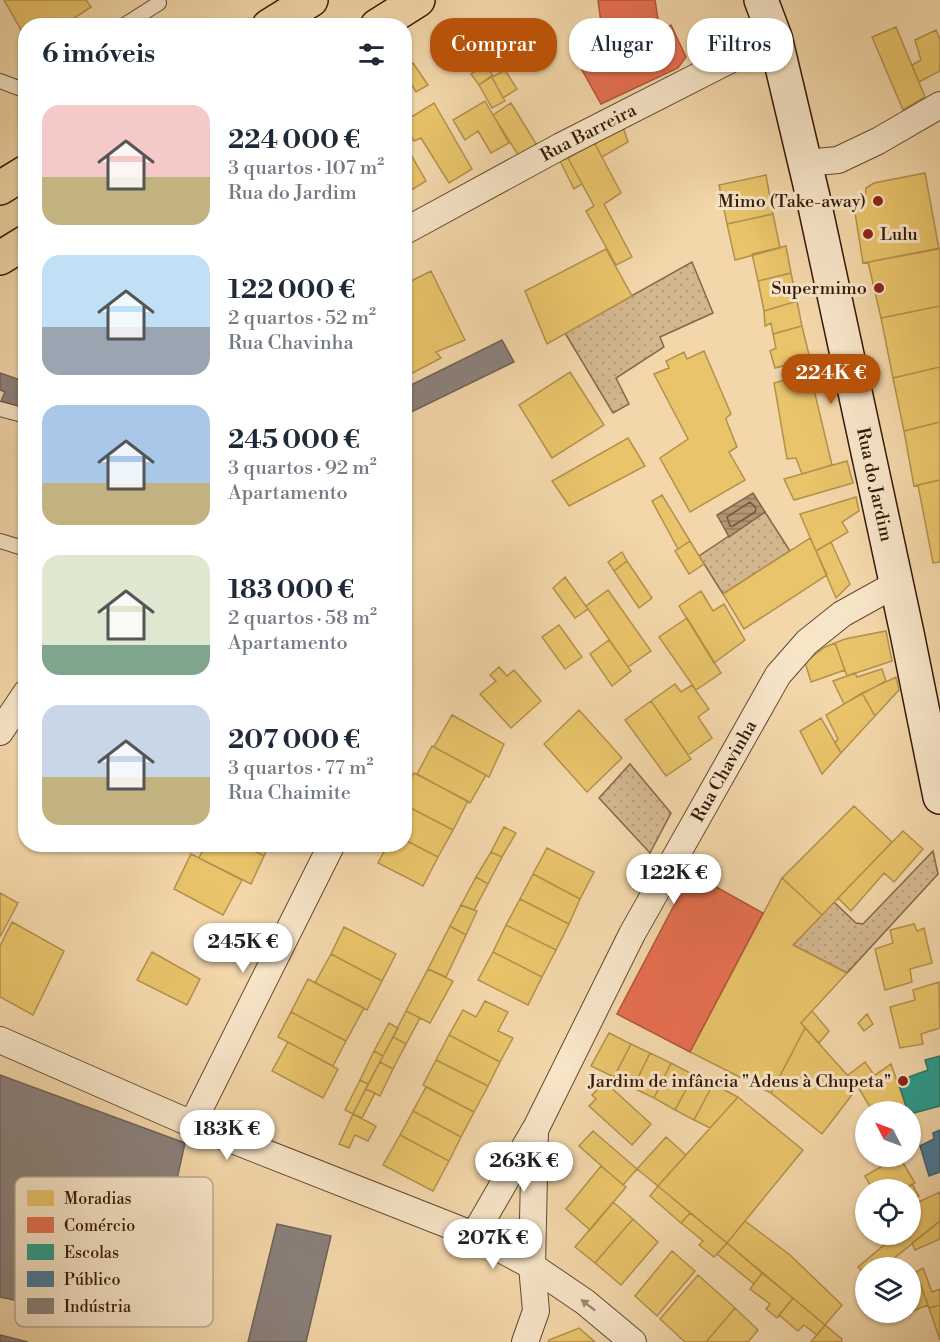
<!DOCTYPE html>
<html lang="pt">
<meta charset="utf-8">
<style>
:root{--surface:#fff;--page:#f2f2f3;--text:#1f2937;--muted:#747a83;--accent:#b45309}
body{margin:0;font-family:"Libre Bodoni",serif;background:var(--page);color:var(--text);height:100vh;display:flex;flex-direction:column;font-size:22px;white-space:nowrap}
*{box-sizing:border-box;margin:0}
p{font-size:20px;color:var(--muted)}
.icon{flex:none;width:33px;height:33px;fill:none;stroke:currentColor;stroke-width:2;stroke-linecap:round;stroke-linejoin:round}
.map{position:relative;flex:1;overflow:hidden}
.panel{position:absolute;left:18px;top:18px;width:394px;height:834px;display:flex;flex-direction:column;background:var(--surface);border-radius:24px;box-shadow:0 2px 4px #0004}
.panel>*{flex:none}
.guide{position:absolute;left:430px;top:18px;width:418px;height:54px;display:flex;gap:12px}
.needle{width:39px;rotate:312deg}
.tools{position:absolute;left:855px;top:1101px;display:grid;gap:12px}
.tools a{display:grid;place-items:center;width:66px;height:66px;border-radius:50%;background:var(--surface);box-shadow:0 2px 4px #0004;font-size:30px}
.price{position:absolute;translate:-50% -51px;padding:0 14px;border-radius:21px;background:#fff;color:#222;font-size:20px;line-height:39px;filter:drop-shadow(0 2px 3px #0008)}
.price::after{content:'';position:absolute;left:50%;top:36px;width:18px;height:14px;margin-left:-9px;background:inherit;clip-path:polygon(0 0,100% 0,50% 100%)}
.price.active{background:var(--accent);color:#fff}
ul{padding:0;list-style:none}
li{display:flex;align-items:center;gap:18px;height:150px;padding:0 24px}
li span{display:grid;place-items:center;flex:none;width:168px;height:120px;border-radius:18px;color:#555}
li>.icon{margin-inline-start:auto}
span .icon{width:72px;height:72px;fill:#fffc;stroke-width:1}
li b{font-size:26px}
h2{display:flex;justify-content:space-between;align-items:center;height:72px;padding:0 24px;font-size:26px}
.pill{padding:0 21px;border-radius:24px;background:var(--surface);box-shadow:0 2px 4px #0004;font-size:21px;line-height:54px}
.pill.active{background:var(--accent);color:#fff}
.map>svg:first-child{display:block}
.garden{fill:url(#garden-dots);stroke:#84684a;stroke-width:1.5}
.water{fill:url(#water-rules);stroke:#806448;stroke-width:1.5}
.homes{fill:#e9c46a;stroke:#b3904c;stroke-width:1.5}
.shops{fill:#e76f51;stroke:#b2553b;stroke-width:1.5}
.schools{fill:#2a9d8f;stroke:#2d7566;stroke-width:1.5}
.public{fill:#457b9d;stroke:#405d70;stroke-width:1.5}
.industry{fill:#8a817c;stroke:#706259;stroke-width:1.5}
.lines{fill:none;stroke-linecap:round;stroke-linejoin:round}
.shore{stroke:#74573d;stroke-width:1.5}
.lane-casing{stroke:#644830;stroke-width:16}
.street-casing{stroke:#644830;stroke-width:28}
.secondary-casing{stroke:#351807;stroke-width:36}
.highway-casing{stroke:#351807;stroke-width:36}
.lane{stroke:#f7e5c8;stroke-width:14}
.street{stroke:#f7e5c8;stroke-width:26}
.secondary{stroke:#f7e5c8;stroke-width:33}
.highway{stroke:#f3d7aa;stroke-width:33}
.oneway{fill:#a08971}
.poi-dot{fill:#8f2418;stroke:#f7e5c8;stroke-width:2}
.labels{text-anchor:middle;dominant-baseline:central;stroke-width:6;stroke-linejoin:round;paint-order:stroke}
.street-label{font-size:18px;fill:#351807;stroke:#f7e5c8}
.poi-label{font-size:18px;fill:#351807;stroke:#f7e5c8;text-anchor:end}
.key{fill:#f7e5c8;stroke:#bda88e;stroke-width:1.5}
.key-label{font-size:16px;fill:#351807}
</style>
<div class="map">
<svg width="940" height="1342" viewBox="0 0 940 1342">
<defs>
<pattern id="garden-dots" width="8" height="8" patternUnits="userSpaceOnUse" patternTransform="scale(1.5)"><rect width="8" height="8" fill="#d3b78e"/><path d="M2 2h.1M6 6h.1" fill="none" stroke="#b69d79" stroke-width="1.8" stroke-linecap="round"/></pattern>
<pattern id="water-rules" width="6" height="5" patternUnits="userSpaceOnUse" patternTransform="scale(1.5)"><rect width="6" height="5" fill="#b29673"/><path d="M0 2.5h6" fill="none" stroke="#92795c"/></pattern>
</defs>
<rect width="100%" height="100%" fill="#f3d7aa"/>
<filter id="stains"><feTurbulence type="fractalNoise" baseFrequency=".00333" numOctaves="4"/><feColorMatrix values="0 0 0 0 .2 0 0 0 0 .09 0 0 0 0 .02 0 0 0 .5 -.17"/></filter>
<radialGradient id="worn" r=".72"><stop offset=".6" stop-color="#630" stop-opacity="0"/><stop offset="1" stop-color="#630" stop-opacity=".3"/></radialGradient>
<path class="garden" d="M692,262l21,51 -53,24 4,10 -48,31 13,26 -16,9 -48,-80z
M765,512l25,39 -67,43 -24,-38z
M630,764l41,49 -21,40 -51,-55z
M933,851l5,23 -91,99 -54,-28 41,-43 22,21 7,1z"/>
<path class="water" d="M753,493l12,19 -36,25 -12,-22z"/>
<path class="homes" d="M4,0h82l5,7 -29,19h-36v13z
M896,27l29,70 -22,13 -31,-73z
M936,30l4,9v32l-21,11 -7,-17 9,-5 -6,-20z
M463,41l11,17 -11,7 -11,-18z
M413,63l15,22 -12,7 -11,-19v-3z
M486,65l7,11 -14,9 -8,-11z
M505,70l12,19 -14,9 -11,-21z
M491,76l14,25 -13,7 -13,-23z
M485,101l24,42 -18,10 -13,-22 -13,9 -12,-20z
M434,103l38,66 -23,14 -28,-45 -7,3 -9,-15v-5z
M511,103l27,44 -18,11 -27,-43z
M623,127l5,15 -26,15 -8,-15z
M594,142l27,51 -17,11 28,53 -16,8 -30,-54 8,-5 -26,-48z
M405,144l21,37 -21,13z
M568,158l14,26 -8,5 -14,-28z
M925,173l14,76 -76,14 -10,-63 12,-2 1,-10 8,-5z
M766,175l7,39 -46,10 -8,-39z
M773,214l7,34 -45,12 -8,-36z
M786,246l5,27 -33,8 -6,-27z
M940,248v58l-59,12 -13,-56z
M606,249l26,47 -85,48 -22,-53z
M431,271l34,69 -29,12 5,6 -36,19v-93z
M791,273l6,28 -33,10 -6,-30z
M797,301l5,25 -29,8 -2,-11 -6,3 -1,-15z
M940,306v61l-47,11 -12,-60z
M802,326l8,33 -35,9 -5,-17 6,-3 -3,-14z
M704,351l27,63 -5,4 1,4 10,25 -8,5 16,28 -55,32 -30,-54 28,-19 -34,-65 15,-6 -3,-7 18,-9 3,7z
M940,367v55l-36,9 -11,-53z
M570,372l34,53 -52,33 -33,-53z
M810,373l22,92 -30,9 -6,-16 -9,1 -13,-76z
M940,422v58l-26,6 -10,-55z
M628,438l17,28 -76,40 -17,-25z
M847,461l6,22 -59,17 -10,-21z
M940,480v82l-7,1 -15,-78z
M662,495l28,46 -12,8 -26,-48z
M856,497l3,14 -17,11 6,10 -32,19 -16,-37z
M810,538l17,37 -83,54 -21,-35z
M690,541l14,23 -15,10 -14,-23z
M831,542l19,42 -14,14 -20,-47z
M622,552l5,9 -13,10 -6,-9z
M627,561l25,37 -13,10 -25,-37z
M565,577l23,32 -13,9 -22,-30z
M608,590l43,61 -23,16 -42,-61z
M701,591l12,20 11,-7 21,36 -31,23 -35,-57z
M687,618l34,55 -25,17 -37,-53z
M559,625l23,32 -17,12 -23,-32z
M886,631l6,30 -45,15 -12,-33 10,-4z
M609,640l22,31 -19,15 -22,-32z
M835,643l10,27 -34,12 -6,-20 20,-15z
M499,667l8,9 7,-6 27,31 -30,27 -31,-34 16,-13 -6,-6z
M882,669l4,12 -42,23 -11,-23 22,-8 2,4z
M896,677l3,13 -24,26 -13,-23z
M675,684l6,8 11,-7 17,24 -11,8 14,21 -24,17 -37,-54z
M862,693l13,23 -34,37 -6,-10 3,-4 -12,-24z
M651,701l40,58 -25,17 -41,-56z
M579,710l43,48 -35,34 -43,-48z
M452,715l52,29 -15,33 -55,-30z
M821,718l20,35 -19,21 -22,-43z
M432,746l54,29 -16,28 -53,-29z
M414,773l54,28 -15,29 -48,-25v-16z
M405,805l48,25 -15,27 -33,-17z
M854,806l38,36 -70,73 -40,-37z
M504,827l12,6 -14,24 -11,-5z
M903,831l20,18 -29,33 -10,-9 -33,38 -13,-13z
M405,840l33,17 -15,29 -45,-23 10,-19h17z
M80,844h14l-3,6z
M206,844h35l23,12 -13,28 -52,-26z
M241,844h28l-5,12z
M547,848l47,24 -14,27 -47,-25z
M491,852l11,5 -14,27 -12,-7z
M191,854l51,26 -19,35 -49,-26z
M533,874l47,25 -11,25 -49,-25z
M476,877l12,7 -14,26 -13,-5z
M782,878l40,37 -29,30 54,28 -46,50 4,5 -34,65 -81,-41z
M0,893l18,10 -18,34z
M520,899l49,25 -13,26 -50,-25z
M461,905l16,6 -11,24 -16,-9z
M12,922l52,29 -31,64 -33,-18v-51z
M914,924l3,7 7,-3 8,35 -22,6 2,13 -27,8 -10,-41 18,-6 -3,-13z
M506,925l50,25 -14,27 -49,-25z
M450,926l16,9 -20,42 -18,-8z
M344,927l52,27 -14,27 -51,-27z
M152,952l48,27 -13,26 -50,-25z
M493,952l49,25 -14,28 -50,-25z
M331,954l51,27 -15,29 -52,-27z
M428,969l25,12 -23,42 -24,-12z
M308,979l56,29 -18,33 -55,-29z
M939,982l1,46 -19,6 2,10 -23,4 -10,-41 25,-7 -2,-10z
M485,1001l23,11 -10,19 15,7 -13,24 -51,-27 14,-25 13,7z
M406,1011l14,7 -14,26 -13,-7z
M812,1011l17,20 -10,12 -18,-20z
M291,1012l55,29 -13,25 -55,-29z
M867,1014l6,10 -9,7 -6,-8z
M389,1023l9,5 -15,28 -9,-5z
M805,1028l53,59 -36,47 -51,-41z
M609,1033l22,11 -17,33 -23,-11z
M449,1035l51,27 -12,24 -52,-26z
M393,1037l13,7 -13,25 -13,-7z
M288,1042l50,27 -15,29 -51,-27z
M631,1044l19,9 -17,35 -19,-11z
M374,1051l9,5 -15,28 -8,-4z
M650,1053l21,10 -17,35 -21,-10z
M436,1060l52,26 -14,26 -51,-27z
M380,1062l13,7 -13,27 -14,-7z
M865,1062l10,14 -17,11 -10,-12z
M671,1063l23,12 -19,35 -21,-12z
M891,1064l17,48h-35l-15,-25z
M694,1075l19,9 -19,36 -19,-10z
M360,1080l8,4 -15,30 -8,-4z
M605,1082l46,42 -19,21 -43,-39 7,-7 -4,-4z
M713,1084l25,13 -28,31 -16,-8z
M426,1087l48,25 -13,25 -48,-26z
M366,1089l9,4 -13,25 -9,-4z
M738,1097l65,53 -76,93 -69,-57z
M413,1111l48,26 -12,24 -49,-26z
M353,1114l23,12 -8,15 -13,-6 -6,13 -10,-4z
M910,1114h3l6,16 -9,3z
M593,1131l44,38 -14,16 -44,-39z
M400,1135l49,26 -16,30 -50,-26z
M666,1137l20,18 -28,31 -21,-17z
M899,1156l16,27 -12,7h-30l-8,-14z
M601,1166l25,21 -36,43 -24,-21z
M912,1184l7,12 -9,6v-12h-6z
M658,1186l32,27 -9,10 -31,-27z
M940,1192v29l-58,47h-16v7l-8,-8 39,-33h13v-11l7,-6 -5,-12z
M613,1202l20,17 -38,44 -20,-16z
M690,1213l37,30 -13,14 -15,-12 4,-4 -22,-18z
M633,1219l25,23 -37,43 -26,-22z
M745,1221l45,34 52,50 -17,20 -98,-82z
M940,1221v18l-25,11 -3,-7z
M727,1243l35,30 -8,11 -37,-30z
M672,1251l23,20 -38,45 -22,-20z
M923,1268l9,24 8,-3v16l-11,3 -13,-36z
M916,1272l12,33 -18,7v-38z
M762,1273l31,25 -16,20 -11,-9 4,-5 -20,-15z
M698,1275l37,33 -29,34h-21l-25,-23z
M793,1298l32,27 -8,10 -13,-10 -6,6 -19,-16z
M940,1305v35l-11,-32z
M735,1308l23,22 -10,12h-42z
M884,1312h25l-22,10z
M825,1325l17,14 -1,3h-30z
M579,1328l16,14h-47l1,-2z"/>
<path class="shops" d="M598,0h57l3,19 -56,11z
M640,22l2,8 -6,3 2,10 33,-18 15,32 -8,11 -77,36 -19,-34 6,-5 -4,-14 35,-17 -3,-7z
M691,873l72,40 -73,139 -73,-38z"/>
<path class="schools" d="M940,1056v50l-30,8v-2h-2l-10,-31 30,-11 -3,-10z"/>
<path class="public" d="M940,1130v42l-11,4 -9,-30 14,-7 -1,-6z"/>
<path class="industry" d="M502,340l12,22 -109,53v-27z
M0,373l26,9v27l-25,-8 4,-9 -5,-2z
M0,1075l185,68 -23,103 -36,-8 -18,82 -108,-23z
M277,1224l54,12 -25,106h-58z
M0,1335l28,7h-28z"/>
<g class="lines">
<path class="shore" d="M750,502l6,6 -1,4 -22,14h-3l-3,-9z"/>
<defs>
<path id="lane" d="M123,26l36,-23
M0,81l21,8 5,-3
M0,409l26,7
M0,541l26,8"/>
<g id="street">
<path d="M805,163l33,-3 40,-19 62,-36"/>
<path id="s1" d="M405,231l156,-85 214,-109"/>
<path d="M0,732l26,-39"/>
<path d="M0,1040l192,84 282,111 58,31 53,36 48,40"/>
<path d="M192,1124l140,-280"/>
<path d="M474,1235l60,-104"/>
<path id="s2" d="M525,1342l11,-31 -4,-45 3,-136 97,-196 146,-259 29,-33 35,-28 54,-30"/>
</g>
<g id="secondary">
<path id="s3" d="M761,0l14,37 38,160 94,436 33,164"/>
</g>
<path id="highway" d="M269,26l42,-26
M377,26l41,-26
M0,188l26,-16
M0,258l26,-16"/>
</defs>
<use href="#lane" class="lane-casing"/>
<use href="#street" class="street-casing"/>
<use href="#secondary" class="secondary-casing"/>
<use href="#highway" class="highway-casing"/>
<use href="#lane" class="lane"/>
<use href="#street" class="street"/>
<use href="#secondary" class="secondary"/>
<use href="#highway" class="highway"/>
</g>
<defs><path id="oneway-solid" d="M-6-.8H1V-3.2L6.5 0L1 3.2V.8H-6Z" transform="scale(1.5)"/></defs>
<use class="oneway" href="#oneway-solid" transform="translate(588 1305) rotate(-142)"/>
<g class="poi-dot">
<circle cx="878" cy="201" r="6"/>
<circle cx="868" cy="234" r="6"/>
<circle cx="879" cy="288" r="6"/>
<circle cx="903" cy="1081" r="6"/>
</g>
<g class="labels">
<g class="street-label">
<text stroke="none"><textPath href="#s1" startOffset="208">Rua Barreira</textPath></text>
<text stroke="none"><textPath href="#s3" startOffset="498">Rua do Jardim</textPath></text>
<text stroke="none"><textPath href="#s2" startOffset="620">Rua Chavinha</textPath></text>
</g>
<g class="poi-label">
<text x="866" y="201">Mimo (Take-away)</text>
<text x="880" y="234" text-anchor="start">Lulu</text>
<text x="867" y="288">Supermimo</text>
<text x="891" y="1081">Jardim de infância "Adeus à Chupeta"</text>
</g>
</g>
<rect x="15" y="1177" width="198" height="150" rx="9" class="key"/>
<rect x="27" y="1190" width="27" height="16" fill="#e9c46a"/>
<rect x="27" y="1217" width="27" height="16" fill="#e76f51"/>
<rect x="27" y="1244" width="27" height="16" fill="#2a9d8f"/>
<rect x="27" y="1271" width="27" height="16" fill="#457b9d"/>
<rect x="27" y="1298" width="27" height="16" fill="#8a817c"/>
<g class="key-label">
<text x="64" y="1204">Moradias</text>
<text x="64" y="1231">Comércio</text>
<text x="64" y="1258">Escolas</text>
<text x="64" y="1285">Público</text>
<text x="64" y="1312">Indústria</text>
</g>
<rect width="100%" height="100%" filter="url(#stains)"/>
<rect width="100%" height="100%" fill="url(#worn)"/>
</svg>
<div class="tools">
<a><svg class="needle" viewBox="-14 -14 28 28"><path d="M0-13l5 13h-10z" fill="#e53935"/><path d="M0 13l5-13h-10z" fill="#747a83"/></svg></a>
<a><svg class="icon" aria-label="locate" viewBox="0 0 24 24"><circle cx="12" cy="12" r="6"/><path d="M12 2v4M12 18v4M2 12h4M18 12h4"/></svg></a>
<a><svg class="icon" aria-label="layers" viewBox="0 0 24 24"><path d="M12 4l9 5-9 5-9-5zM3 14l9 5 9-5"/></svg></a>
</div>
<b class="price active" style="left:831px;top:405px">224K €</b>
<b class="price" style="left:674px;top:905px">122K €</b>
<b class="price" style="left:243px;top:974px">245K €</b>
<b class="price" style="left:227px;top:1161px">183K €</b>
<b class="price" style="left:524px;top:1193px">263K €</b>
<b class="price" style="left:493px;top:1270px">207K €</b>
<div class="guide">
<a class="pill active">Comprar</a>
<a class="pill">Alugar</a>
<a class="pill">Filtros</a>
</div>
<section class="panel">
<h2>6 imóveis<svg class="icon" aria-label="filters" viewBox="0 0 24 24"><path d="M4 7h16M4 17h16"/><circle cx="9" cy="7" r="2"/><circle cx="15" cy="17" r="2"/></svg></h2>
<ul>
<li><span style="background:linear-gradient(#f6c9c9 60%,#c2b280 0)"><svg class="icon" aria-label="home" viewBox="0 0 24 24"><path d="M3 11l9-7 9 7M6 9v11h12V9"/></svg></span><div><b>224 000 €</b><p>3 quartos · 107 m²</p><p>Rua do Jardim</p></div></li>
<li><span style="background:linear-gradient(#bfe0f5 60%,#9aa5b1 0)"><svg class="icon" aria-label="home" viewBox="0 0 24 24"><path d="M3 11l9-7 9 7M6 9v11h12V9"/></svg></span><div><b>122 000 €</b><p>2 quartos · 52 m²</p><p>Rua Chavinha</p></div></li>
<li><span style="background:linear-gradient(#a9c7e8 65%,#c2b280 0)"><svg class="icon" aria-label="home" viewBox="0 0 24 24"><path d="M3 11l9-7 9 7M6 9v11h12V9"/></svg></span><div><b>245 000 €</b><p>3 quartos · 92 m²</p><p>Apartamento</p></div></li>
<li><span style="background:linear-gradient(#dfe7d0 75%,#7fa58c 0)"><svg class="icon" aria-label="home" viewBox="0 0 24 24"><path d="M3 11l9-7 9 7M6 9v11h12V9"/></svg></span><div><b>183 000 €</b><p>2 quartos · 58 m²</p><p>Apartamento</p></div></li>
<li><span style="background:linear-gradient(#c9d6e8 60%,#c2b280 0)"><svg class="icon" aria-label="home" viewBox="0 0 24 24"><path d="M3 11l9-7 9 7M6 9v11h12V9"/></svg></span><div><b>207 000 €</b><p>3 quartos · 77 m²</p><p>Rua Chaimite</p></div></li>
</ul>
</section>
</div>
